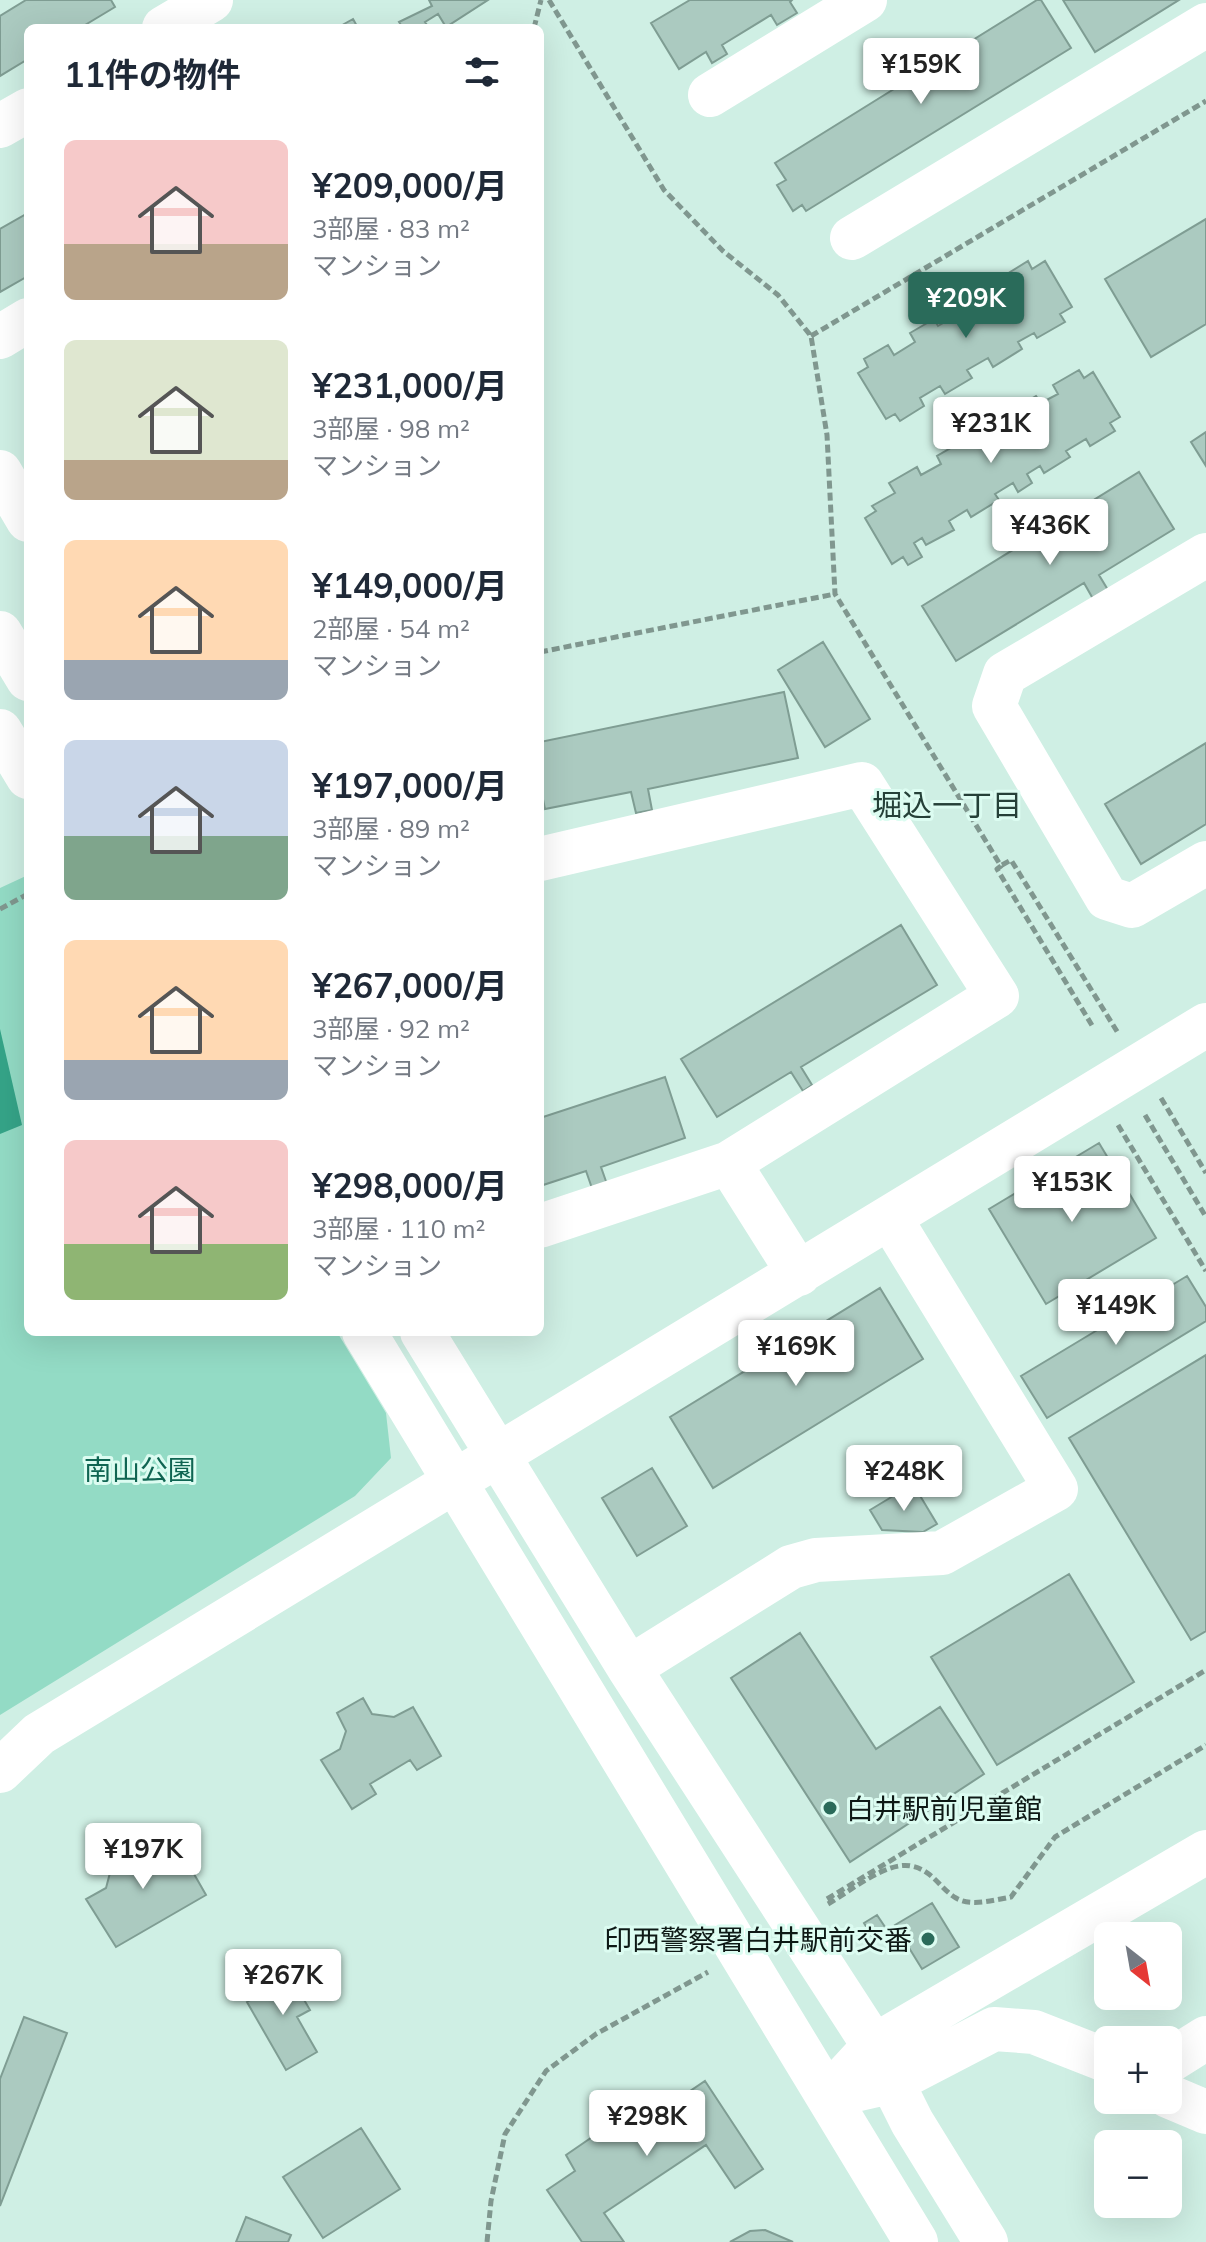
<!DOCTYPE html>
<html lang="ja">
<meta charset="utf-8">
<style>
:root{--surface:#fff;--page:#f2f2f3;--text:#1f2937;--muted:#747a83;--accent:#2a6b5a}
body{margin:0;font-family:Mulish,"Noto Sans JP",sans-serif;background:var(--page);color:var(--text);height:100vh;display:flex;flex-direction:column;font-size:30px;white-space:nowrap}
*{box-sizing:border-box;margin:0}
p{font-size:26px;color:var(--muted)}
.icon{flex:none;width:44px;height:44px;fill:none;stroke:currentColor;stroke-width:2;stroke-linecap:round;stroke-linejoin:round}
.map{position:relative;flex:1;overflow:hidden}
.sheet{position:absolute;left:24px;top:24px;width:520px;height:1312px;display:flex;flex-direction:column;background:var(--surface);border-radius:12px;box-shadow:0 8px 32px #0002}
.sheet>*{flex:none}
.needle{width:52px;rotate:149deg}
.controls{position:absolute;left:1094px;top:1922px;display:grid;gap:16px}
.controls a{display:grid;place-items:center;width:88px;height:88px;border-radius:12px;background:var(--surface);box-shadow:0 8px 32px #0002;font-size:40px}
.price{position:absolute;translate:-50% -68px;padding:0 18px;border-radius:8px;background:#fff;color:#222;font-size:26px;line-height:52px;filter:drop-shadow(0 2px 4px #0008)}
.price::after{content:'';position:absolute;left:50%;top:48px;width:24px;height:18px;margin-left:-12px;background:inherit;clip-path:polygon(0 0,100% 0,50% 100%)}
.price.current{background:var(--accent);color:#fff}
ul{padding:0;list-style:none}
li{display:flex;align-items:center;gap:24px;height:200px;padding:0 40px}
li span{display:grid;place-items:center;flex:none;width:224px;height:160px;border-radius:12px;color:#555}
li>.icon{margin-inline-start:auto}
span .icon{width:96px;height:96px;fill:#fffc;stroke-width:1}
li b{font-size:34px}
h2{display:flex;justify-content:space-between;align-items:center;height:96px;padding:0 40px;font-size:34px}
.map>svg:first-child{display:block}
.green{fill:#93dbc5}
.water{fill:#35a488}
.building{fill:#abcac0;stroke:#7f9d93;stroke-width:2}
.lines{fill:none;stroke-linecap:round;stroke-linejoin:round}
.path{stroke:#80978f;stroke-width:5;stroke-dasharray:8 4;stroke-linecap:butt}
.minor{stroke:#fff;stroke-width:44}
.poi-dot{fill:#2a6b5a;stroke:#dcfcf1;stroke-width:3}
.labels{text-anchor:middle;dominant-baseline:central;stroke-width:6;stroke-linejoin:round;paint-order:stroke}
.park-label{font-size:28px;fill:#0f6552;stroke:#dcfcf1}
.poi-label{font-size:28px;fill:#0e1916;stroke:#dcfcf1;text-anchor:start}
.neighbourhood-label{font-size:30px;fill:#254038;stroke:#dcfcf1}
</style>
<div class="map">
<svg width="1206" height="2242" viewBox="0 0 1206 2242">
<rect width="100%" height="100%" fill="#cfefe4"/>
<path class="green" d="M28,875v457h309l49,81 5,45 -36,38 -355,219v-827z"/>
<path class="water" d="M0,1029l22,96 -22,9z"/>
<path class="building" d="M26,0h85l4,7 -35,21h-52v31l-28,17v-60z
M429,0h59l-42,27 -8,-13 -13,8 4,6h-26l-4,-6 33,-16z
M690,0h102l-2,2 7,11 -20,12 -6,-10 -49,30 5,9 -15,9 -6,-11 -27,17 -28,-46z
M1037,0h4l30,48 -265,163 -4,-6 -9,6 -16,-26 9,-5 -11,-17z
M1063,0h116l-84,52z
M353,19l5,9h-21z
M28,213v63l-28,16v-63z
M1206,219v105l-55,33 -46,-78z
M1028,261l4,8 13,-8 27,46 -12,7 5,8 -28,16 -3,-5 -16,9 4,7 -29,18 -5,-9 -21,12 5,8 -27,16 -5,-8 -20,12 4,8 -24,15 -5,-7 -9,5 -28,-46 10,-6 -4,-8 24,-14 6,10 21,-13 -5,-9 24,-14 4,7 26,-15 -6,-9 25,-14 4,8 20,-11 -5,-8z
M1079,370l5,8 9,-6 27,45 -10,6 5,8 -25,15 -4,-7 -20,12 4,6 -26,16 -4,-7 -13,8 5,9 -14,9 -5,-9 -18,11 4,6 -28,17 -4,-7 -18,11 5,9 -28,15 -4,-7 -8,5 8,14 -14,8 -5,-8 -11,7 -27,-46 11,-7 -4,-5 23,-13 -6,-10 28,-16 4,8 20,-11 -4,-8 26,-15 5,5 16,-10 -5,-8 17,-10 5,9 14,-8 -5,-8 26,-15 5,7 17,-9 -5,-9z
M1206,432v34l-15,-24z
M1139,472l35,57 -75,46 12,20 -15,9 -12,-21 -128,78 -34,-55z
M823,642l47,77 -45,28 -47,-77z
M784,692l14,66 -150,31 4,21 -16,3 -5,-21 -86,17 -5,-24v-43z
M1206,743v81l-65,40 -36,-60z
M901,925l36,60 -136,82 11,18 -9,6 -12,-19 -74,45 -36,-58z
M665,1077l20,61 -84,29 7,20 -15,4 -7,-20 -46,15v-68z
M1099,1143l57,95 -110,66 -57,-95z
M1187,1276l19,31v14l-159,97 -26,-42z
M880,1288l43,71 -210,129 -43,-71z
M1206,1355v276l-15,9 -122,-202z
M652,1468l35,58 -50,30 -35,-58z
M913,1484l24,40 -14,8 -41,-2 -12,-20z
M1069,1574l65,108 -137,83 -66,-108z
M800,1633l76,116 64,-42 44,67 -134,88 -119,-184z
M363,1698l9,16 22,3 19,-10 28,49 -24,14 -7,-10 -40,24 6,10 -24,15 -31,-49 19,-11 6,-18 -9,-18z
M128,1837l9,17 22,2 19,-10 28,49 -90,52 -30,-48 20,-11 5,-19 -9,-17z
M932,1903l27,44 -37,22 -27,-44z
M877,1915l10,15 -14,8 -9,-15z
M284,1965l26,45 -13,7 20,35 -31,18 -39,-68 15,-9 -7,-12z
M24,2017l43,16 -67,173v-127z
M705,2081l58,88 -28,19 -29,-43 -102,68 20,29h-42l-35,-52 28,-19 -9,-16 86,-59 10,14z
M361,2128l39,61 -77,49 -40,-61z
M246,2217l45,18 -3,7h-52z
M765,2230l28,12h-63l20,-11z"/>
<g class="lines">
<path class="path" d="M549,0l115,190 59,61 55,44 33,41 16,99 8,159 166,272 -4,3 96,158
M534,28l7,-28
M811,336l395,-235
M540,652l295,-58
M1002,865l9,-5 107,173
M0,909l28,-15
M1161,1098l45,75
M1145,1115l61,102
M1118,1125l88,146
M827,1899l379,-229
M828,1904c21,-12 58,-43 83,-38 22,4 28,22 45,32 15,9 38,2 55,-1l44,-60 151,-92
M487,2242l4,-41 14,-67 41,-63 50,-37 112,-62"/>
<path class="minor" d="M164,28l47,-28
M710,95l155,-95
M0,126l28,-16
M852,238l354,-213
M0,337l28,-17
M0,472l28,48
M1206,555l-201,119 -11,32 113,192 25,8 74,-43
M0,633l28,46
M0,731l28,46
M540,859l322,-75 135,212 -268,167
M540,1226l189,-63 70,111
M364,1332l552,910
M422,1332l207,336 245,378 38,76 74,120
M629,1668l162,-101 25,-7 126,-7 114,-64 -166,-271
M0,1771l39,-37 1167,-709
M1108,2061l-74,-29 -40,-3 -100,52 -66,15 46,-50 332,-194
M1168,2062l38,-24
M1168,2096l38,16"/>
</g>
<g class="poi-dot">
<circle cx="830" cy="1808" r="8"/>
<circle cx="928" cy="1939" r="8"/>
</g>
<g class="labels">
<g class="park-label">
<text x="140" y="1469">南山公園</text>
</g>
<g class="poi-label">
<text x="846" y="1808">白井駅前児童館</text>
<text x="912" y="1939" text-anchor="end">印西警察署白井駅前交番</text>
</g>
<g class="neighbourhood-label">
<text x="947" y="805">堀込一丁目</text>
</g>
</g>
</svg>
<div class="controls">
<a><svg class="needle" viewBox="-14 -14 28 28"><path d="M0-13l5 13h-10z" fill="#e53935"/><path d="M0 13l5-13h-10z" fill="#747a83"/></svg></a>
<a>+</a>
<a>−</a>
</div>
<b class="price" style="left:921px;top:106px">¥159K</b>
<b class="price current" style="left:966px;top:340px">¥209K</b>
<b class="price" style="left:991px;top:465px">¥231K</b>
<b class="price" style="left:1050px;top:567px">¥436K</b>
<b class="price" style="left:1072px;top:1224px">¥153K</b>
<b class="price" style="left:1116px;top:1347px">¥149K</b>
<b class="price" style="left:796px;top:1388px">¥169K</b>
<b class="price" style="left:904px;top:1513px">¥248K</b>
<b class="price" style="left:143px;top:1891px">¥197K</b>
<b class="price" style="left:283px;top:2017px">¥267K</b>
<b class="price" style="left:647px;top:2158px">¥298K</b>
<section class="sheet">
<h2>11件の物件<svg class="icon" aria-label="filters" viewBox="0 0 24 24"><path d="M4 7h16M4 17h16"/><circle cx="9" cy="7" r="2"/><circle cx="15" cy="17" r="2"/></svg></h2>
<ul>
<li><span style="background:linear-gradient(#f6c9c9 65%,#b9a48a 0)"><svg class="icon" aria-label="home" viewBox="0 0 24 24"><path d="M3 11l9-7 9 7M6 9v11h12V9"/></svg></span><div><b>¥209,000/月</b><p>3部屋 · 83 m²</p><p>マンション</p></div></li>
<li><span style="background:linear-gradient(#dfe7d0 75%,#b9a48a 0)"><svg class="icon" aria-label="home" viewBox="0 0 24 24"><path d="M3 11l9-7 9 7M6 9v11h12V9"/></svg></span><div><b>¥231,000/月</b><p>3部屋 · 98 m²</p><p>マンション</p></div></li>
<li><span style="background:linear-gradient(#ffd9b3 75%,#9aa5b1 0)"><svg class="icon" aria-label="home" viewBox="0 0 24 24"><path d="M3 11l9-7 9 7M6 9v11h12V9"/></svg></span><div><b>¥149,000/月</b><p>2部屋 · 54 m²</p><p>マンション</p></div></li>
<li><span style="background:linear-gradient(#c9d6e8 60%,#7fa58c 0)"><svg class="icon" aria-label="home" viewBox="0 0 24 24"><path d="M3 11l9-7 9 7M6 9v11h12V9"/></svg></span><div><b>¥197,000/月</b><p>3部屋 · 89 m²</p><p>マンション</p></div></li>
<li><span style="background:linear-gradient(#ffd9b3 75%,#9aa5b1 0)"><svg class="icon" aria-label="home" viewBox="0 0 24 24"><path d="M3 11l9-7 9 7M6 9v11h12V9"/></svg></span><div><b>¥267,000/月</b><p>3部屋 · 92 m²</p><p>マンション</p></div></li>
<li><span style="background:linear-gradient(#f6c9c9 65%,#8fb573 0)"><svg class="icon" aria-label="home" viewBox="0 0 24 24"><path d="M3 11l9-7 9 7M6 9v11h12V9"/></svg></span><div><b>¥298,000/月</b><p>3部屋 · 110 m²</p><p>マンション</p></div></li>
</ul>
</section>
</div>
